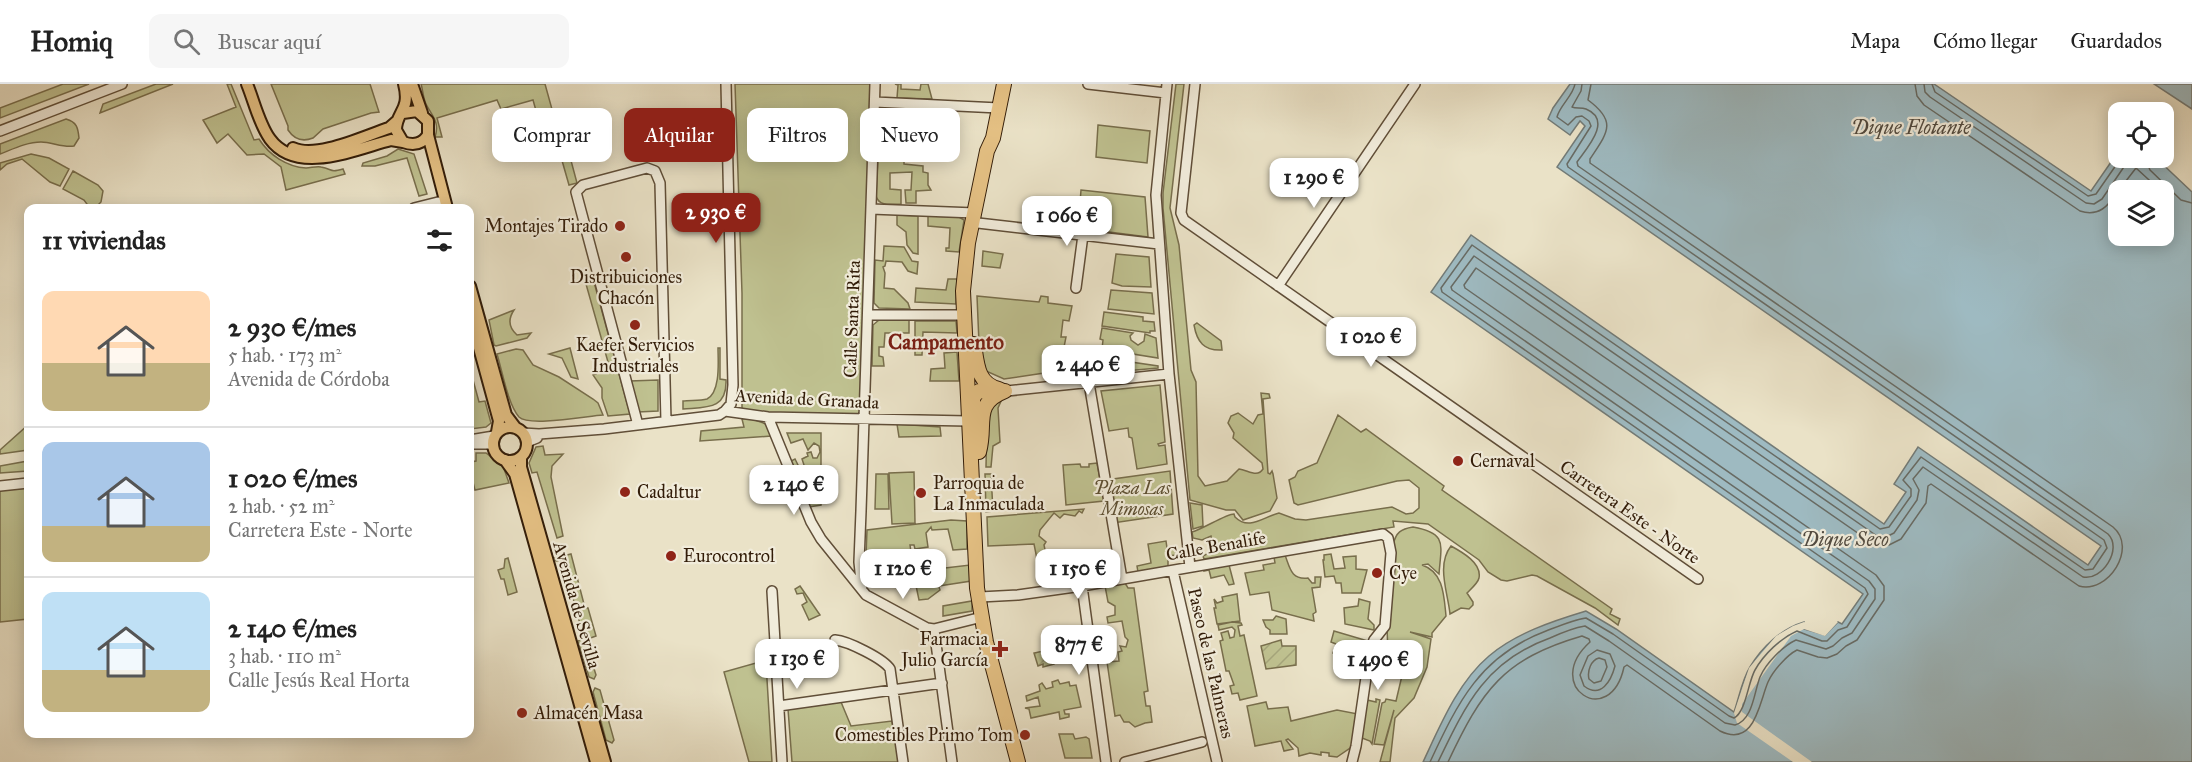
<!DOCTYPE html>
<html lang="es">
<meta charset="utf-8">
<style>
:root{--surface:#fff;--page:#f6f6f6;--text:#222;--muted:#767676;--line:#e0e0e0;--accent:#8f2418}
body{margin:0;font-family:"IM FELL Great Primer",serif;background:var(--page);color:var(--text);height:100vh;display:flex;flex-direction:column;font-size:22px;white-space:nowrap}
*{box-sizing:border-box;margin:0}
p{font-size:20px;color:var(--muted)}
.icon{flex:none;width:33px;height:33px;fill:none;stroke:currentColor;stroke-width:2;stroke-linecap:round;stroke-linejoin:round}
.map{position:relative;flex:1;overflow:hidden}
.side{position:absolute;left:24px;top:120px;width:450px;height:534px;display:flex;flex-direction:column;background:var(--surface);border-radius:12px;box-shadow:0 3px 15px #0003}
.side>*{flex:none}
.banner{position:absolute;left:492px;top:24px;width:570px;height:54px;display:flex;gap:12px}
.controls{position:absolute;left:2108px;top:18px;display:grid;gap:12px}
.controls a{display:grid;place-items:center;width:66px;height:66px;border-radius:12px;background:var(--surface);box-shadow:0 3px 15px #0003;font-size:30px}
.price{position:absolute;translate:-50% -51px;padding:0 14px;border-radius:12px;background:#fff;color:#222;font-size:20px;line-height:39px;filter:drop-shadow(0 2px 3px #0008)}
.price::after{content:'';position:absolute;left:50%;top:36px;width:18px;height:14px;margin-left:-9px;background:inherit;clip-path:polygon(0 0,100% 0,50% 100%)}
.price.active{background:var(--accent);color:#fff}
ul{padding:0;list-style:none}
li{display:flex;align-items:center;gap:18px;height:150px;padding:0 18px}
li+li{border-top:2px solid var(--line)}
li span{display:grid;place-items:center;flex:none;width:168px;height:120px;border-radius:12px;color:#555}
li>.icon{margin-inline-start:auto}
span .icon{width:72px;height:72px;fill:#fffc;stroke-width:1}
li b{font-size:26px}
h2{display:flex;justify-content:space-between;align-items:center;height:72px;padding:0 18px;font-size:26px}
.pill{padding:0 21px;border-radius:12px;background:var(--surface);box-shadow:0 3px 15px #0003;font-size:21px;line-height:54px}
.pill.active{background:var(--accent);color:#fff}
header{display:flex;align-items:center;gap:36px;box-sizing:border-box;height:84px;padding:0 30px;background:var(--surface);border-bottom:2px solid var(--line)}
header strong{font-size:28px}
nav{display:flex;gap:33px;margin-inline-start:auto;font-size:21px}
.search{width:420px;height:54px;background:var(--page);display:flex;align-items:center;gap:15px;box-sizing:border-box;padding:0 21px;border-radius:12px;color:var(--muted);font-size:22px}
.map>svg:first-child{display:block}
.green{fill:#bfc190;stroke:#786e4c;stroke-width:1.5}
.garden{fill:url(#garden-furrows);stroke:#786e4c;stroke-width:1.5}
.water{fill:#9ebac1;stroke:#737b77;stroke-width:1.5;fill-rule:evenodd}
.pier{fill:#eae2c7}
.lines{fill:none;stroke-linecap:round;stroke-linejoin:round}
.shore{stroke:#686b64;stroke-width:1.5}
.minor-casing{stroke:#604e38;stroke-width:12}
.major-casing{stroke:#321c08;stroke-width:14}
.highway-casing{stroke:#321c08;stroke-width:16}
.minor{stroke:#f1ecdb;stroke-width:9}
.major{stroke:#e5c184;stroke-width:10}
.highway{stroke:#e5c184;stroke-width:14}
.poi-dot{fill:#8f2418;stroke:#f1ecdb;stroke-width:2}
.labels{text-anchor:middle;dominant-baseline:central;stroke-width:4.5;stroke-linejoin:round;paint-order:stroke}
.poi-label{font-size:18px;fill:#321c08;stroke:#f1ecdb;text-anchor:start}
.street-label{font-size:18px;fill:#321c08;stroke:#f1ecdb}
.park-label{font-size:18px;font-style:italic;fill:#5c4e31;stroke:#f1ecdb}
.water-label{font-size:20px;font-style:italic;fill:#524b40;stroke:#f1ecdb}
.quarter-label{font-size:21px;font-weight:bold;fill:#7a1f14;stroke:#f1ecdb}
</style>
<header>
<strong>Homiq</strong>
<div class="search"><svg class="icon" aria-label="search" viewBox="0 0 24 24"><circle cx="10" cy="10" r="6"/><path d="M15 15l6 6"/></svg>Buscar aquí</div>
<nav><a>Mapa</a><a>Cómo llegar</a><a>Guardados</a></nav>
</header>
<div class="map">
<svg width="2192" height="678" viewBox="0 0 2192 678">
<defs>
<pattern id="garden-furrows" width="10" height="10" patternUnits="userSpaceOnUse" patternTransform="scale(1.5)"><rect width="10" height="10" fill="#bfc190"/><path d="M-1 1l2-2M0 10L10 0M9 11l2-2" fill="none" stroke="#a5a57b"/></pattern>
</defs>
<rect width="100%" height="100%" fill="#eae2c7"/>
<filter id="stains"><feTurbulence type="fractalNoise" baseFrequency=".00333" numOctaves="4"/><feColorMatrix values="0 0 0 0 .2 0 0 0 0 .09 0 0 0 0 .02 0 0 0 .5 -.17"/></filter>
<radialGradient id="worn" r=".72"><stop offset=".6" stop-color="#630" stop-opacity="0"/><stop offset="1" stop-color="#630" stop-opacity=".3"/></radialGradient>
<path class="green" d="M63,0h26l-89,34v-10z
M156,0h17l-73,29 3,-9z
M227,0h4l23,56 5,-1c10,16 28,28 47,29 5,0 10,-2 15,-1 12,2 8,6 22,2l2,5 -59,16 -5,-23 -17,-13 -17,1 -19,-21 -11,9 -14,-23 33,-13z
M271,0h99l9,28 -8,1 -48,16 -10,9c-10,4 -19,1 -25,-8v-4z
M421,0h124l8,29 5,-1 19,71 -8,2 -14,-49 -11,3 -11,-39 -32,9 -4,-9 -60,18 5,19h-7c5,-15 -3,-21 -9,-33 -3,-6 -3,-14 -5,-20z
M735,0h140l-10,334 -123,-3v-122z
M895,0h6v5l19,1 1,-6h7l4,15 -35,-1 1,-13z
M1176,0h8l-14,124 9,37 12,125 5,12 2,94 7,10 22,-5 12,-12c9,1 18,9 24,0l-1,-6 -29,-25 1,-5 -6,-10 3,-7 7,-3 15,11 5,-9 5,-1 -2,-21 8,1 1,4 -7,1 5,74 2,1 2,-3 1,3 4,24 -7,13 -27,9 -8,-10h-9l-36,-10 -27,-292v-15z
M66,35c11,3 12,9 13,19l-5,8c-11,2 -22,-4 -33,-4 -14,0 -28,7 -41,12v-10z
M1098,41l52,6 -3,32 -51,-6z
M398,65l16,5 13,40 -8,2 -12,-38 -32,8h-13l1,-3 24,-7z
M31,70l18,4 20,11 -9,17 -10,-4 -28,-23 -15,5 -7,6v-7z
M878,72h13l1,3h4v-3l8,1v7l19,2v6l5,1v12l3,5 -15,1v12h-10l-1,-13h6l1,-18 -22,1v16l11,1v14c-9,0 -22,3 -25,-8z
M73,87l25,14 5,6 -2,11 -6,6h-10l2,-4 -3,-4 -21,-11z
M1081,106l64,7 3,40 -70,-9z
M897,131l21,1v38l-5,-1 -6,-8 -1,-13 -9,-7z
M928,132l31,1 5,3 -5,32 -13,-1v-3h3l1,-20 -22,-2z
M884,162l20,1 8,14 6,1 -1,12 -9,-3 -6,-9 -16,-1 -1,5 -2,1 2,6 -1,15 10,1 14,14 2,6 -31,-1 -5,-5 1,-43 8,1z
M983,167l20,3 -3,14 -18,-2z
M1116,170l33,3 2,30 -29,-1 -10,-3z
M948,195h9l-1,25 -41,-2 1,-14 30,2z
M594,198l36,132 -22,2 -6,-18v-10l-9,-13 17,-6 -24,-85z
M1111,206l41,3 2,21 -46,-5z
M977,212l62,6 2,-6 7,1v6l24,3 -3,15 -6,-1 -2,17h5l-2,10v23l-60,9 -18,-8 -7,-28z
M514,226c-6,9 -5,18 3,25l14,-2 -4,5 -31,8 -2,-1 -5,-25z
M1104,228l39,5v4l11,1 1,9h-5v2l-48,-7z
M879,236h30v13h-24l-1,14h-5v9l4,1 1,9h-12l1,-41z
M915,237h41l1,12 -34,-1 -1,23h-7z
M1197,239l24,18 1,9c-18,1 -25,-8 -28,-25z
M1102,244l31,5 -3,3 1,4 7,5 6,-4 1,-7 11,4 2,20 -56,-9 1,-9 -3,-1z
M570,264l8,31 -7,-2 -9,-19 -13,-4z
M718,264h2v31l6,1c1,30 -20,27 -43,29v-8c7,-1 17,0 24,-2 14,-7 11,-39 11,-51z
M516,265l7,1 10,15 26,12 34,22 5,4 5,12c-16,1 -74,12 -84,2 -11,-12 -17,-47 -22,-63z
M957,268l2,29h-29l1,-12 14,-1 -1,-15z
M1076,270l82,12v2l-33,3 -1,-6 -26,3v6l-19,1 -4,-13z
M470,285l9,33 6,-1 6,22 -5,4 -16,2z
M658,296v31l-20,1 -8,-31z
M1160,301l5,57 -7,2 1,2 6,-1 2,19 -30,5 -5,-31 -3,-1 -1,-9 -19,3 -8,-40z
M1002,315l-4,9 2,34 -7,4 -2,21h-5l1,-47 4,-16z
M1338,331l23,17 5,-3 78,57 -2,4 170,119 -2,5 10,5 -2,6 -23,-17 -58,-32 -5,-1 -25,6 -6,-1 -13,-8 -9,-12 -51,-36 -35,-3 1,6 -190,32 -1,-3 11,-6 -3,-14 -9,4 -9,-2 -1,-6c11,-3 34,-18 42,-18l1,3c14,14 28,0 44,-4l16,6 11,1 86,-13 14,7 7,-1 6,-5v-20l-10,-8 -12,1 -99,24 -4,-2 -5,-23 6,-3 3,-6 19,-8z
M749,334l17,6 5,12 -71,5 1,-10 43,-4 -2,-8z
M897,340l43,3 1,9 -42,1z
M28,341v25l-28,4v-4z
M787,349h34v72l-12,2 -18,-46 4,-2 4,8 5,-2 -2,-6 6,-3 -1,-3 4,-1 2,6h4l3,-6 -1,-6 -5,-3 -6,7 -5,-11 -12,4z
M543,362l2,9 18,-1 -11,12 -1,11 12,59 -6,2 -20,-66 -5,1 -3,-10 7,-16z
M476,369h10l17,13 6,17 -34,7 -5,-19v-9l6,-1z
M28,377v10l-28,2v-7z
M1097,379l7,38 -38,4 -3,-40 17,-1 1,3h8v-3z
M771,386l13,1 8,19 -7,-1v8l-9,-1v-8h-3z
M1170,387l3,43 -60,9 -7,-43z
M914,388l1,51 -23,1 -3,-51z
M876,390h12l1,35h-14z
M985,390h6l2,37 -7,1z
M28,404v131l-28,3v-132z
M1190,419l12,2 1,21 -10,3z
M1084,425l-2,4 -3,-2 -4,5 -11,-2 -4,4 -6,-5 -14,17 -1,6 7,6 -2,3 5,24h-10l-5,-25 -46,2 -1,-29z
M951,436l16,1v28l-14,1 -5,-21 -16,1 -1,-3 -5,6 2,14 -13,2 -1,-4h-4l4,27 -9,1 -3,12 -5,-1 1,-4 -7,4 7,-14 -3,-12 4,-1 2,12h8l-2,-18 -9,1v3l-3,1 -1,-3 -28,3 1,-26z
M1413,443c35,6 28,18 26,47l-11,-10 -6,1c22,7 22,32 24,51l-14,17v4l-22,-5 21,7 -4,28 -13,31 -19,20 -5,44h-10l14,-52 -10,35 -10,-1 8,-41 3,-1 1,-3 10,2 9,-38 -17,-7 -1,-30 6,-81c3,-13 8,-16 20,-18z
M1166,457l1,7 8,-1 1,8 -8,1v11l-30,5 -1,-6 14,-3 -3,-19z
M1451,462c11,6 31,17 28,32 -1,5 -8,11 -12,15l6,9v3l-4,4 -8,-1 -11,6c-2,-21 -14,-49 1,-68z
M571,470l14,54h3l8,28 -11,4 11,35 -2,4 -5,-2 -11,-36 6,-2 -21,-79 -7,1 -1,-3z
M1331,470l3,15 11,-1 -2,-11 13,-1v13l11,1 -6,23h-19l-1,-10h-5l-2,-7 -9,1 -2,-17h1v-5z
M1285,471c5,13 6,25 23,23l4,5h3v-6h6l-1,10 -8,1 4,24 -3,2 1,7 -42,-11 -3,-18 -19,3 -5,-22 19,-3 -1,-5 12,-2 -1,-6z
M508,474l9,34 -9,3 -4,-16h-3l-3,-9 6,-2 1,-9z
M970,481l1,16 -32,5 -17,-8 -2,-7z
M1229,481l5,19 -5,1 -5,-10 -13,3 -2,-8 -5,1v-2z
M919,494l20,9 1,3 -12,9 -9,1 -4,-19 4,-1z
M1125,499l3,5h6l14,103 -4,1 2,14h4l2,16 -7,1 -10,4 -6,-5h-5l-4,-7 -5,1 -8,-54 12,-1 -1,-9 4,-1 -2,-5 6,1 2,-7 -3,-3 -3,-16 -14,2 -1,-6 8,-2v-9l-7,-4 -3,-16z
M800,502l20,29 -11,5 -7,-15 5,-3 -4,-9 -6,1 -2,-5z
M1237,510l3,27 -23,3 -3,-16h2l-2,-9 3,4 6,-2 -1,-4z
M1359,515l11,3 -2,17 6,6v5l-29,-6 -1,-16 14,-2z
M972,517v10l-29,5v-10z
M1276,532l10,3 1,15h-17v-4l-4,-3 -3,-7h10z
M1232,538l9,1 1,2 -4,1 2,10 4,-1 13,61 -17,4 -2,-7 -6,1 -2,-8 4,-1 -5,-14h-3l-6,-30 3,-1 -2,-7 7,-2 2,7 4,-1 1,-7 -3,-3 -13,3 -1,-5z
M1334,547l34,10 -2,14 -32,5 2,-6 -3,-1 3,-9 -5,-2z
M763,577l3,2 6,99h-23l-25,-90z
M1058,596l2,4 9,-2 1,4 6,-1 5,22 -17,3 1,4h4v3l-9,2 -1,-7 -28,6 -2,-9 -4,-1 15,-2 -2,-9 -11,4 -1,-5 14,-5 -1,-6 3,-2 4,6 7,-2 -1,-5z
M595,604l5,2 14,50 -2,3 -6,-3 -13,-48z
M1376,615l4,1 -8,44 -2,-3 -8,-3 5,-38 9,2z
M841,618l10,24 41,-5 7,41h-107l-4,-53z
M1266,618l2,7 20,-2 3,14 46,-11 21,4 -5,32 -16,11 -8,-1v-3l-8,-1v3l-11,-2 -11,3 -1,-8 -10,-9 -2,1 7,9 -9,2 -3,-10 -26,5 -8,-40z
M1059,650h14l2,5 11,-2 3,2 3,19h-27z"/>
<path class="garden" d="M1281,556l1,6h14v19l-30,4 -5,-23z
M1072,561l-18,19 -11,3v-3l-5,2 -4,-13z"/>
<path class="water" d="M1570,0h364l157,107 27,-39v6h38l36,34v570h-769c17,-36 35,-80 66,-106 27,-23 64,-35 97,-45l30,18 118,83c5,-14 8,-32 16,-45 12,-20 31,-38 54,-45v7l21,6 13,-13 4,2 21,-30 -432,-302 40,-57 413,289 22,-32 -12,-8 24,-37 170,118 13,-19 -544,-379 28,-41 -5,-5 -10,14 -22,-16 5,-11zM2118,106h45v46h-45z
M2154,0h38v25z"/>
<path class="pier" d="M1835,537l3,1 -13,14 -21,-7 -13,7 -49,68v8l70,50h-19l-56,-39 -3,-10 15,-45 27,-32 17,-10 11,-4 3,1v4l17,5z"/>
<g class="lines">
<path class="shore" d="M1915,0l2,12 7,9 156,106c19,6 28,-5 38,-19
M1924,0l1,8 5,5 156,106 8,1 8,-5 28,-41
M1932,0l3,8 153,104 8,-2 25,-36
M2145,74l5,12 31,30 11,3
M2119,106l17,-22 24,22
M1597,566l13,4 5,12c-4,15 -14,33 -31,20l-4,-11 8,-19z
M1599,574l6,2 2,7 -6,14 -7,2 -5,-4c-2,-8 2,-19 10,-21z
M1430,678c28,-60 50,-106 116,-131 13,-5 27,-11 40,-13l27,16 116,82 5,2c12,-6 14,-36 21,-48 9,-16 26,-32 42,-39l25,10h5l11,-11 9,-3 21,-33 -3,-6 -423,-296 -1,-4 31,-43 408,284 9,-2 22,-31v-7l-8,-9 18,-23 164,113 8,-1 14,-21 -3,-8 -536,-373 -1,-3 24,-38 -2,-5 -7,-5 -6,1 -8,8 -11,-8c3,-12 16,-21 18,-33
M1438,678c28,-58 48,-101 112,-124 11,-5 23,-10 35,-12l24,15 116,82 10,2c18,-5 19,-33 25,-48 6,-14 23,-31 36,-37l30,9 7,-3 9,-8 10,-5 23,-34v-10l-6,-8 -417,-291 -1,-3 23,-31 403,280 9,1 8,-4 23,-33 2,-10 -6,-11 10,-12 160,110c19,4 40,-28 25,-43l-530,-368 -1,-4c10,-14 36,-42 9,-53 -5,-2 -10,0 -14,-2l9,-16 1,-7
M1448,678c34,-72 55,-103 134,-126l7,3 1,3c-49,44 20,89 34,25l3,-2 93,66c35,17 39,-28 48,-49 5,-11 19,-27 29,-32l21,7 9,1 10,-4 9,-8 11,-6 27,-40v-14l-8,-11 -411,-287 -1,-3 12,-17 399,277h14l12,-6 25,-36 2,-17 3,-2 148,102c29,8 59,-38 34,-59l-523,-364v-4c17,-26 28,-37 -2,-59l3,-16"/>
<defs>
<path id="minor" d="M1088,0l78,9
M1167,0l-11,111 13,179 21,193
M1195,0l-14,129 3,7 514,359
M875,18l124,6
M0,47l122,-47
M414,124l24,-6
M871,125l104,4
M978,139l181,21
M1278,202l137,-202
M1076,204l7,-53
M868,231h96
M1089,299l33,196
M1007,307l162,-17
M725,327l6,-7 2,-19 -7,-301
M768,333l43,105 10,17 45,56 61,33 7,1 48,-12
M638,341l-62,-233 7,-7 64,-17 8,3 5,12 6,238
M523,349l16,1 65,-5 115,-14 6,-4 43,6 200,4
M470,356l24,-4
M527,358l10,-4 2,-4
M470,360h23
M0,402l28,-3
M1173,487l44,191
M1082,502l24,176
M862,506l-3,-28 2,-51 14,-427
M772,507l10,171
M980,513l38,-2 64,-9 301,-52 5,4 3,15 -6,73 -11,14 -4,10 -14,96 -4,16
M934,545l18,133
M835,556c13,1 49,19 55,29l13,93
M779,622l163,-23
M1125,678l77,-20"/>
<path id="major" d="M247,0c7,17 12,40 23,55 27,37 86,10 121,1l12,2
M412,0l10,29
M403,29l14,-2 11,10v14c-6,9 -14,11 -25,7l-7,-12c0,-19 15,-19 8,-46
M428,51l19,73
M293,64c24,11 71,-12 96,-20l8,-7
M470,202l36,129 9,12
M470,231l29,106 -2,11
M493 360a17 17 0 1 1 34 0a17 17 0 1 1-34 0Z
M521,373v10l84,295
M505,376l10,14 81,288"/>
<path id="highway" d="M1004,0l-11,54 -6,13 -19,92 -5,48 14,297 9,54 32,120
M974,260c3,19 3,40 25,45
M973,326v-13l6,-6 22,-1
M979,368c8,-28 -7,-48 26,-61"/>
</defs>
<use href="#minor" class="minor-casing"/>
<use href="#major" class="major-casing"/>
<use href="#highway" class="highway-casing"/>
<use href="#minor" class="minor"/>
<use href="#major" class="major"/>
<use href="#highway" class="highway"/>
</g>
<g class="poi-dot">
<circle cx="620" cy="142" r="6"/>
<circle cx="626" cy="173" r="6"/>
<circle cx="635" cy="241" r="6"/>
<circle cx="1458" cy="377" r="6"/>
<circle cx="625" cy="408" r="6"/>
<circle cx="921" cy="409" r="6"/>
<circle cx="671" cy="472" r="6"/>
<circle cx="1377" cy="489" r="6"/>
<path d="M997 556h6v6h6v6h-6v6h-6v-6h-6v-6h6z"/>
<circle cx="522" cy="629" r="6"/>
<circle cx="1025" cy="651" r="6"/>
</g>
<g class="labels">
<g class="poi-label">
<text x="608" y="142" text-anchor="end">Montajes Tirado</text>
<text x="626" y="193" text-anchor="middle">Distribuiciones<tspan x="626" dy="21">Chacón</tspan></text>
<text x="635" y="261" text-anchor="middle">Kaefer Servicios<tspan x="635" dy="21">Industriales</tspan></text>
<text x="1470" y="377">Cernaval</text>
<text x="933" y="399">Parroquia de<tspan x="933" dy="21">La Inmaculada</tspan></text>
<text x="637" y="408">Cadaltur</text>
<text x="683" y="472">Eurocontrol</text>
<text x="1389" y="489">Cye</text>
<text x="988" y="555" text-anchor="end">Farmacia<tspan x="988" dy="21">Julio García</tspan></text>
<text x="534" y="629">Almacén Masa</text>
<text x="1013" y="651" text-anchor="end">Comestibles Primo Tom</text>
</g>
<g class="street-label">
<text transform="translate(852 235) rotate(-88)">Calle Santa Rita</text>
<text transform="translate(807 315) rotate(3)">Avenida de Granada</text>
<text transform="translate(1630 428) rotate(35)">Carretera Este - Norte</text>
<text transform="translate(1216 462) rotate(-10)">Calle Benalife</text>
<text transform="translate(577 521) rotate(74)">Avenida de Sevilla</text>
<text transform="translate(1211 579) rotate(77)">Paseo de las Palmeras</text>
</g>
<g class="park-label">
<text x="1132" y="404">Plaza Las<tspan x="1132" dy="21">Mimosas</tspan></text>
</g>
<g class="water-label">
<text x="1911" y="43">Dique Flotante</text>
<text x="1845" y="455">Dique Seco</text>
</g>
<g class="quarter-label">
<text x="946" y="258">Campamento</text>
</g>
</g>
<rect width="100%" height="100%" filter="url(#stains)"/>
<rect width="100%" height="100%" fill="url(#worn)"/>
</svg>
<div class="controls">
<a><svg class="icon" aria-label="locate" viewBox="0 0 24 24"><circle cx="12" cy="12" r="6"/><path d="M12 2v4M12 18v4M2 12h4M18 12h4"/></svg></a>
<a><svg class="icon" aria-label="layers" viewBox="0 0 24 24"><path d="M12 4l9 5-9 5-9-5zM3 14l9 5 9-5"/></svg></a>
</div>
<b class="price" style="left:1314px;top:125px">1 290 €</b>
<b class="price active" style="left:716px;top:160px">2 930 €</b>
<b class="price" style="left:1067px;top:163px">1 060 €</b>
<b class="price" style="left:1371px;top:284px">1 020 €</b>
<b class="price" style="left:1088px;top:312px">2 440 €</b>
<b class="price" style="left:794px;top:432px">2 140 €</b>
<b class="price" style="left:903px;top:516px">1 120 €</b>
<b class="price" style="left:1078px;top:516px">1 150 €</b>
<b class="price" style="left:1079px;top:592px">877 €</b>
<b class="price" style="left:797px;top:606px">1 130 €</b>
<b class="price" style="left:1378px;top:607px">1 490 €</b>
<div class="banner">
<a class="pill">Comprar</a>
<a class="pill active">Alquilar</a>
<a class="pill">Filtros</a>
<a class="pill">Nuevo</a>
</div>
<section class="side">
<h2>11 viviendas<svg class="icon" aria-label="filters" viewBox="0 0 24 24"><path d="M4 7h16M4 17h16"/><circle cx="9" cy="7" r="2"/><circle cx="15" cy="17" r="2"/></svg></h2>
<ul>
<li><span style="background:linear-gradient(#ffd9b3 60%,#c2b280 0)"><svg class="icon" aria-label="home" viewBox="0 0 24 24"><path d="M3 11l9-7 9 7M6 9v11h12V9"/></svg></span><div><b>2 930 €/mes</b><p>5 hab. · 173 m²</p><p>Avenida de Córdoba</p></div></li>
<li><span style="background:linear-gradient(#a9c7e8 70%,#c2b280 0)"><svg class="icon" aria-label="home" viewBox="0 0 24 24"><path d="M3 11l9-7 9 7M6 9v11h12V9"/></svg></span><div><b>1 020 €/mes</b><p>2 hab. · 52 m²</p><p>Carretera Este - Norte</p></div></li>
<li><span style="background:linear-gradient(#bfe0f5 65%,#c2b280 0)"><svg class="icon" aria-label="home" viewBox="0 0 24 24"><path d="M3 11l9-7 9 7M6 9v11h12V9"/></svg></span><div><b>2 140 €/mes</b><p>3 hab. · 110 m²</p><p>Calle Jesús Real Horta</p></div></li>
</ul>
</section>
</div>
